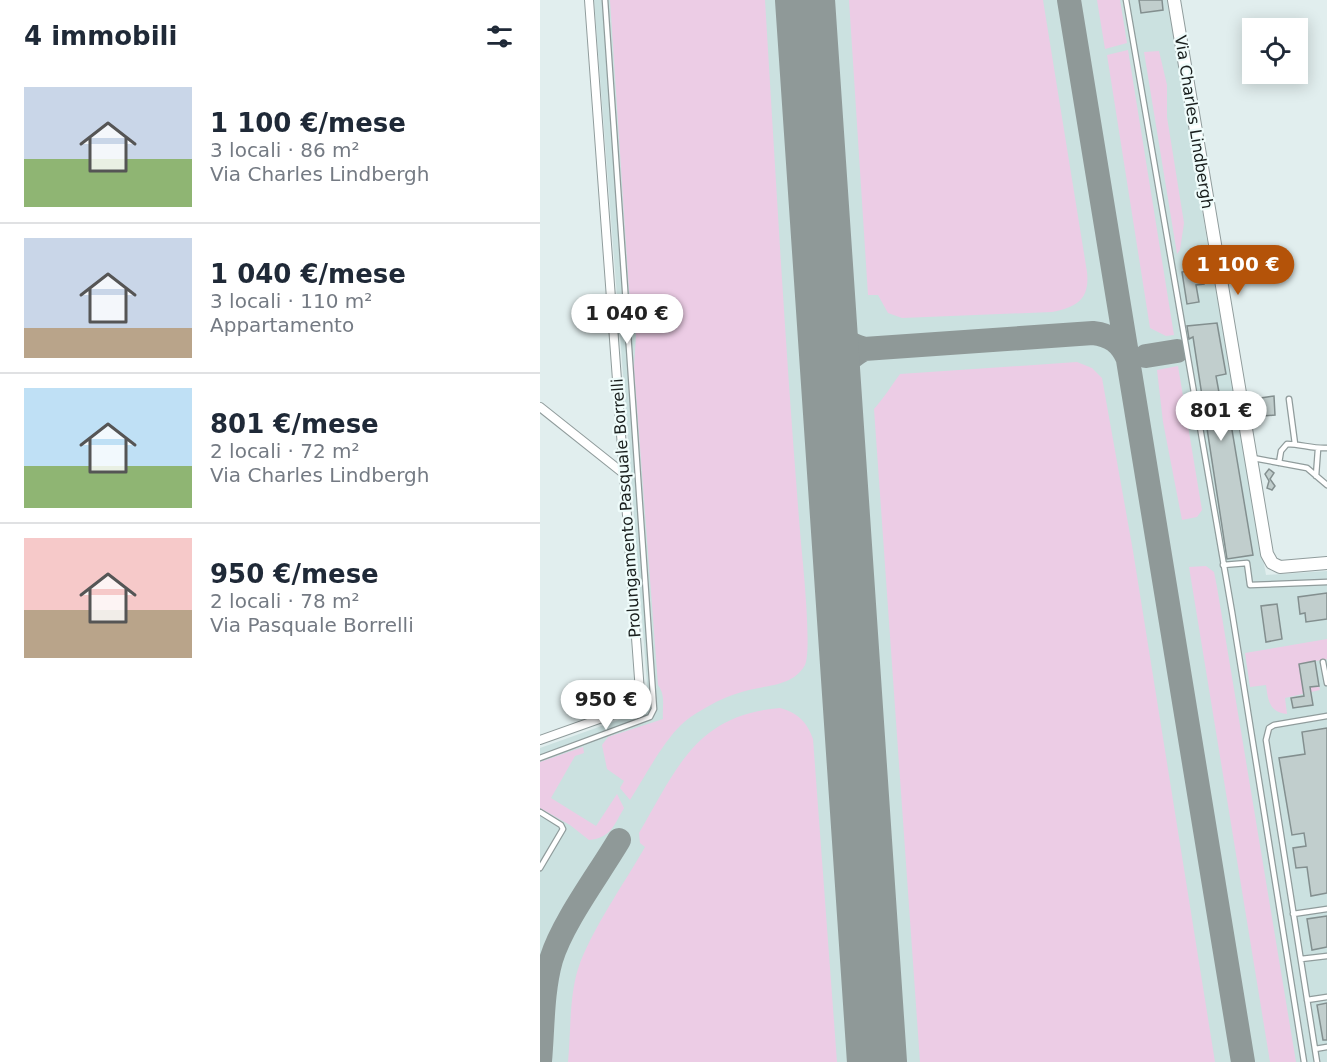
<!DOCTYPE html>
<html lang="it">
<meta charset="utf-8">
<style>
:root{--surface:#fff;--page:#f2f2f3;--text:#1f2937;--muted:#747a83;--line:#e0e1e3;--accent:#b45309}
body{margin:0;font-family:"DejaVu Sans",sans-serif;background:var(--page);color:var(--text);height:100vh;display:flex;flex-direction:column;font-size:22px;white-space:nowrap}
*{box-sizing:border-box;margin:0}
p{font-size:20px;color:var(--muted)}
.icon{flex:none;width:33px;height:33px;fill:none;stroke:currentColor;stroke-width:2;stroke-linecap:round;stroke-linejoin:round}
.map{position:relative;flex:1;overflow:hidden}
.side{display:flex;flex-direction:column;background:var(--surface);width:540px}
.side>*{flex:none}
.buttons{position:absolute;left:702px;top:18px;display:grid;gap:12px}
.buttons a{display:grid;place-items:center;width:66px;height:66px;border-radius:0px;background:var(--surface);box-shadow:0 3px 15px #0003;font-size:30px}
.price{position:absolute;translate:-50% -51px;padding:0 14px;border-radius:21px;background:#fff;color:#222;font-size:20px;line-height:39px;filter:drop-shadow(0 2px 3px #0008)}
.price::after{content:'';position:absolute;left:50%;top:36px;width:18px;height:14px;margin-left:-9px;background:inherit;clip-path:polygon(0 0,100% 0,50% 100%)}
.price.selected{background:var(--accent);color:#fff}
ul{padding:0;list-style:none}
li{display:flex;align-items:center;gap:18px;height:150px;padding:0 24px}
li+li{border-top:2px solid var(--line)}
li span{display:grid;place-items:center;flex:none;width:168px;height:120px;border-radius:0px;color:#555}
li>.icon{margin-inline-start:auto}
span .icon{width:72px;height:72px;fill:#fffc;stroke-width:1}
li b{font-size:26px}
h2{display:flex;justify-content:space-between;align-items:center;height:72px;padding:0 24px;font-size:26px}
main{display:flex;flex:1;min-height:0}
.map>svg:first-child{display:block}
.built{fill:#cbe1e0}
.green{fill:#eccce5}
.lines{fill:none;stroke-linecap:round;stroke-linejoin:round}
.taxiway{stroke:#8f9998;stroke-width:24}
.runway{stroke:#8f9998;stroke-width:60}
.building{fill:#c1cecd;stroke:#838f8f;stroke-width:1.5}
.lane-casing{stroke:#909c9c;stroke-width:7}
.street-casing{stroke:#909c9c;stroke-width:10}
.secondary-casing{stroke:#909c9c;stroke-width:14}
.lane{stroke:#fff;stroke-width:4.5}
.street{stroke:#fff;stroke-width:8}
.secondary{stroke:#fff;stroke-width:12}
.labels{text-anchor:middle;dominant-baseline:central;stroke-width:4.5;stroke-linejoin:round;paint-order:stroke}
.street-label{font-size:16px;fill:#191e1d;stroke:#effcfb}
</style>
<main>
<section class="side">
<h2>4 immobili<svg class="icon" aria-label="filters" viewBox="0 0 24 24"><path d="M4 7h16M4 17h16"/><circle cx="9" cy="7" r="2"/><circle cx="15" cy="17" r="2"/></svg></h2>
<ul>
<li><span style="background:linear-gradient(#c9d6e8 60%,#8fb573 0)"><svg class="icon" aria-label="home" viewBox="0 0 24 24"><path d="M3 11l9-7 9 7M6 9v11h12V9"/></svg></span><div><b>1 100 €/mese</b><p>3 locali · 86 m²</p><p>Via Charles Lindbergh</p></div></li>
<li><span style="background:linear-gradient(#c9d6e8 75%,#b9a48a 0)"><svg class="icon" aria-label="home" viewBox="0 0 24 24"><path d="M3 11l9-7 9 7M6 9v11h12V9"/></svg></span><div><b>1 040 €/mese</b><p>3 locali · 110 m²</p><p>Appartamento</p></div></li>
<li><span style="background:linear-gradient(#bfe0f5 65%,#8fb573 0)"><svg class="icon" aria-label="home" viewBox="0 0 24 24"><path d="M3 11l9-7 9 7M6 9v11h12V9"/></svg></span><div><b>801 €/mese</b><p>2 locali · 72 m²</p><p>Via Charles Lindbergh</p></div></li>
<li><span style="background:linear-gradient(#f6c9c9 60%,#b9a48a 0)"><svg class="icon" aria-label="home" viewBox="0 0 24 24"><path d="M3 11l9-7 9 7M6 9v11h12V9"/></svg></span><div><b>950 €/mese</b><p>2 locali · 78 m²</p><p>Via Pasquale Borrelli</p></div></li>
</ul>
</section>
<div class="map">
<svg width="787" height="1062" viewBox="0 0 787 1062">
<rect width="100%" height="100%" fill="#e1eeee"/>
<path class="built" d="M54,0h574l38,234 60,341 61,-4v491h-787v-314l109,-39z"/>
<path class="green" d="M70,0h155c11,181 21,362 36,543 2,21 11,107 4,122 -12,21 -37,20 -56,25 -15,4 -29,9 -42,17 -9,5 -19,11 -26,18 -18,17 -37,53 -51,75l-10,-12 4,-7 -17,-12 -5,-24 6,-8 55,-18c-1,-13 3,-23 -5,-34l-24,-318 2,-31 -7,-46z
M309,0h194l44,272c3,27 -10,35 -35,40l-150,6 -14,-5 -10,-18h-10z
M557,0h23l7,43 -22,6z
M588,50l46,285 -8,1 -16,-8 -43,-273z
M619,51l8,34v32l17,106 -4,27 -3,4 -33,-202z
M537,362l15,6 10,10 31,173 82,511h-295l-46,-653c10,-11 17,-23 26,-35z
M638,366l24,144 -5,7 -15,3 -19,-98 -6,-52z
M666,566l8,6 3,15 79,475h-26l-81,-495z
M787,639v20l-28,5 4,24 16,-2 1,4 -35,8 2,16c-18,-2 -19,-14 -21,-29l-16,2 -5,-34z
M240,708c18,5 27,14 33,31l24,323h-269c3,-30 1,-64 10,-93 13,-39 46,-85 67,-122l-5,-4 -1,-10c38,-65 57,-118 141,-125z
M43,747l1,6 -9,3 -24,42 45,28 21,-32 7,14c-10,17 -13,30 -35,32l-19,-15 -30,-17v-46z"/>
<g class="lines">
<path class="taxiway" d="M529,0l174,1062
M286,310c11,23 12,31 38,39l229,-16c18,2 28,10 35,26
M606,356l31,-5
M292,397c5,-25 9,-35 32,-48
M0,1061c3,-33 2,-69 11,-101 11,-37 48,-86 68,-120"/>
<path class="runway" d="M265,0l72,1062"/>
</g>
<path class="building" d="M599,0h23l1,10 -22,3z
M661,268l3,16 -8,1 3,17 -12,2 -5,-32z
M677,323l9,51 -10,2 8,44 7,4 22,131 -26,4 -34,-222 -4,2 -2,-13z
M734,396l1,19 -12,1 -2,-18z
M729,469l5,4 -4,6 5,7 -3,4 -5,-2 2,-7 -4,-7z
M787,593v26l-21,3 -1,-9 -5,1 -2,-17z
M737,604l5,35 -16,3 -5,-36z
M775,661l4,25 -9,1 3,18 -20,3 -2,-10 13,-2 -5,-32z
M787,728v165l-16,3 -4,-29 -11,1 -3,-20 13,-2 -2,-13 -12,2 -13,-77 26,-4 -3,-22z
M787,916v31l-15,3 -5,-31z
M787,1003v37h-4l-6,-35z"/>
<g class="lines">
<defs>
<path id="lane" d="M586,0l106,612 72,450
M749,399l6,45
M713,458l54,10 20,17
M739,463l2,-12 6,-7c14,0 26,5 40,4
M776,476l2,-27
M683,565l24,-2 3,22 77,-3
M783,662l4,21
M0,758l102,-38 8,-3 4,-8 -49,-709
M0,812l21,13 2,4 -23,39
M753,914l34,-5
M761,959l26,-3
M767,1000l20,-3
M775,1049l12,-2
M777,1062l-51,-322 3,-12 5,-3 53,-9"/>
<path id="street" d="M0,407l83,66
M0,740l93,-33 6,-6 1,-9 -51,-692"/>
<path id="secondary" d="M634,0l93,554 5,9 8,4 47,-4"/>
</defs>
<use href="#lane" class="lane-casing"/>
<use href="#street" class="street-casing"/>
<use href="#secondary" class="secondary-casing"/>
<use href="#lane" class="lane"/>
<use href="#street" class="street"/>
<use href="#secondary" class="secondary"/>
</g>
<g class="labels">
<g class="street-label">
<text transform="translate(654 122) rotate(81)">Via Charles Lindbergh</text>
<text transform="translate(86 508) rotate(-94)">Prolungamento Pasquale Borrelli</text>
</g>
</g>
</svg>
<div class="buttons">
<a><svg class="icon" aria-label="locate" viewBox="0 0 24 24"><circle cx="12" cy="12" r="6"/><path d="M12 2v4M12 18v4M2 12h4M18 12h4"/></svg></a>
</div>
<b class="price selected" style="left:698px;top:296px">1 100 €</b>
<b class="price" style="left:87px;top:345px">1 040 €</b>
<b class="price" style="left:681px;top:442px">801 €</b>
<b class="price" style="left:66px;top:731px">950 €</b>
</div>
</main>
